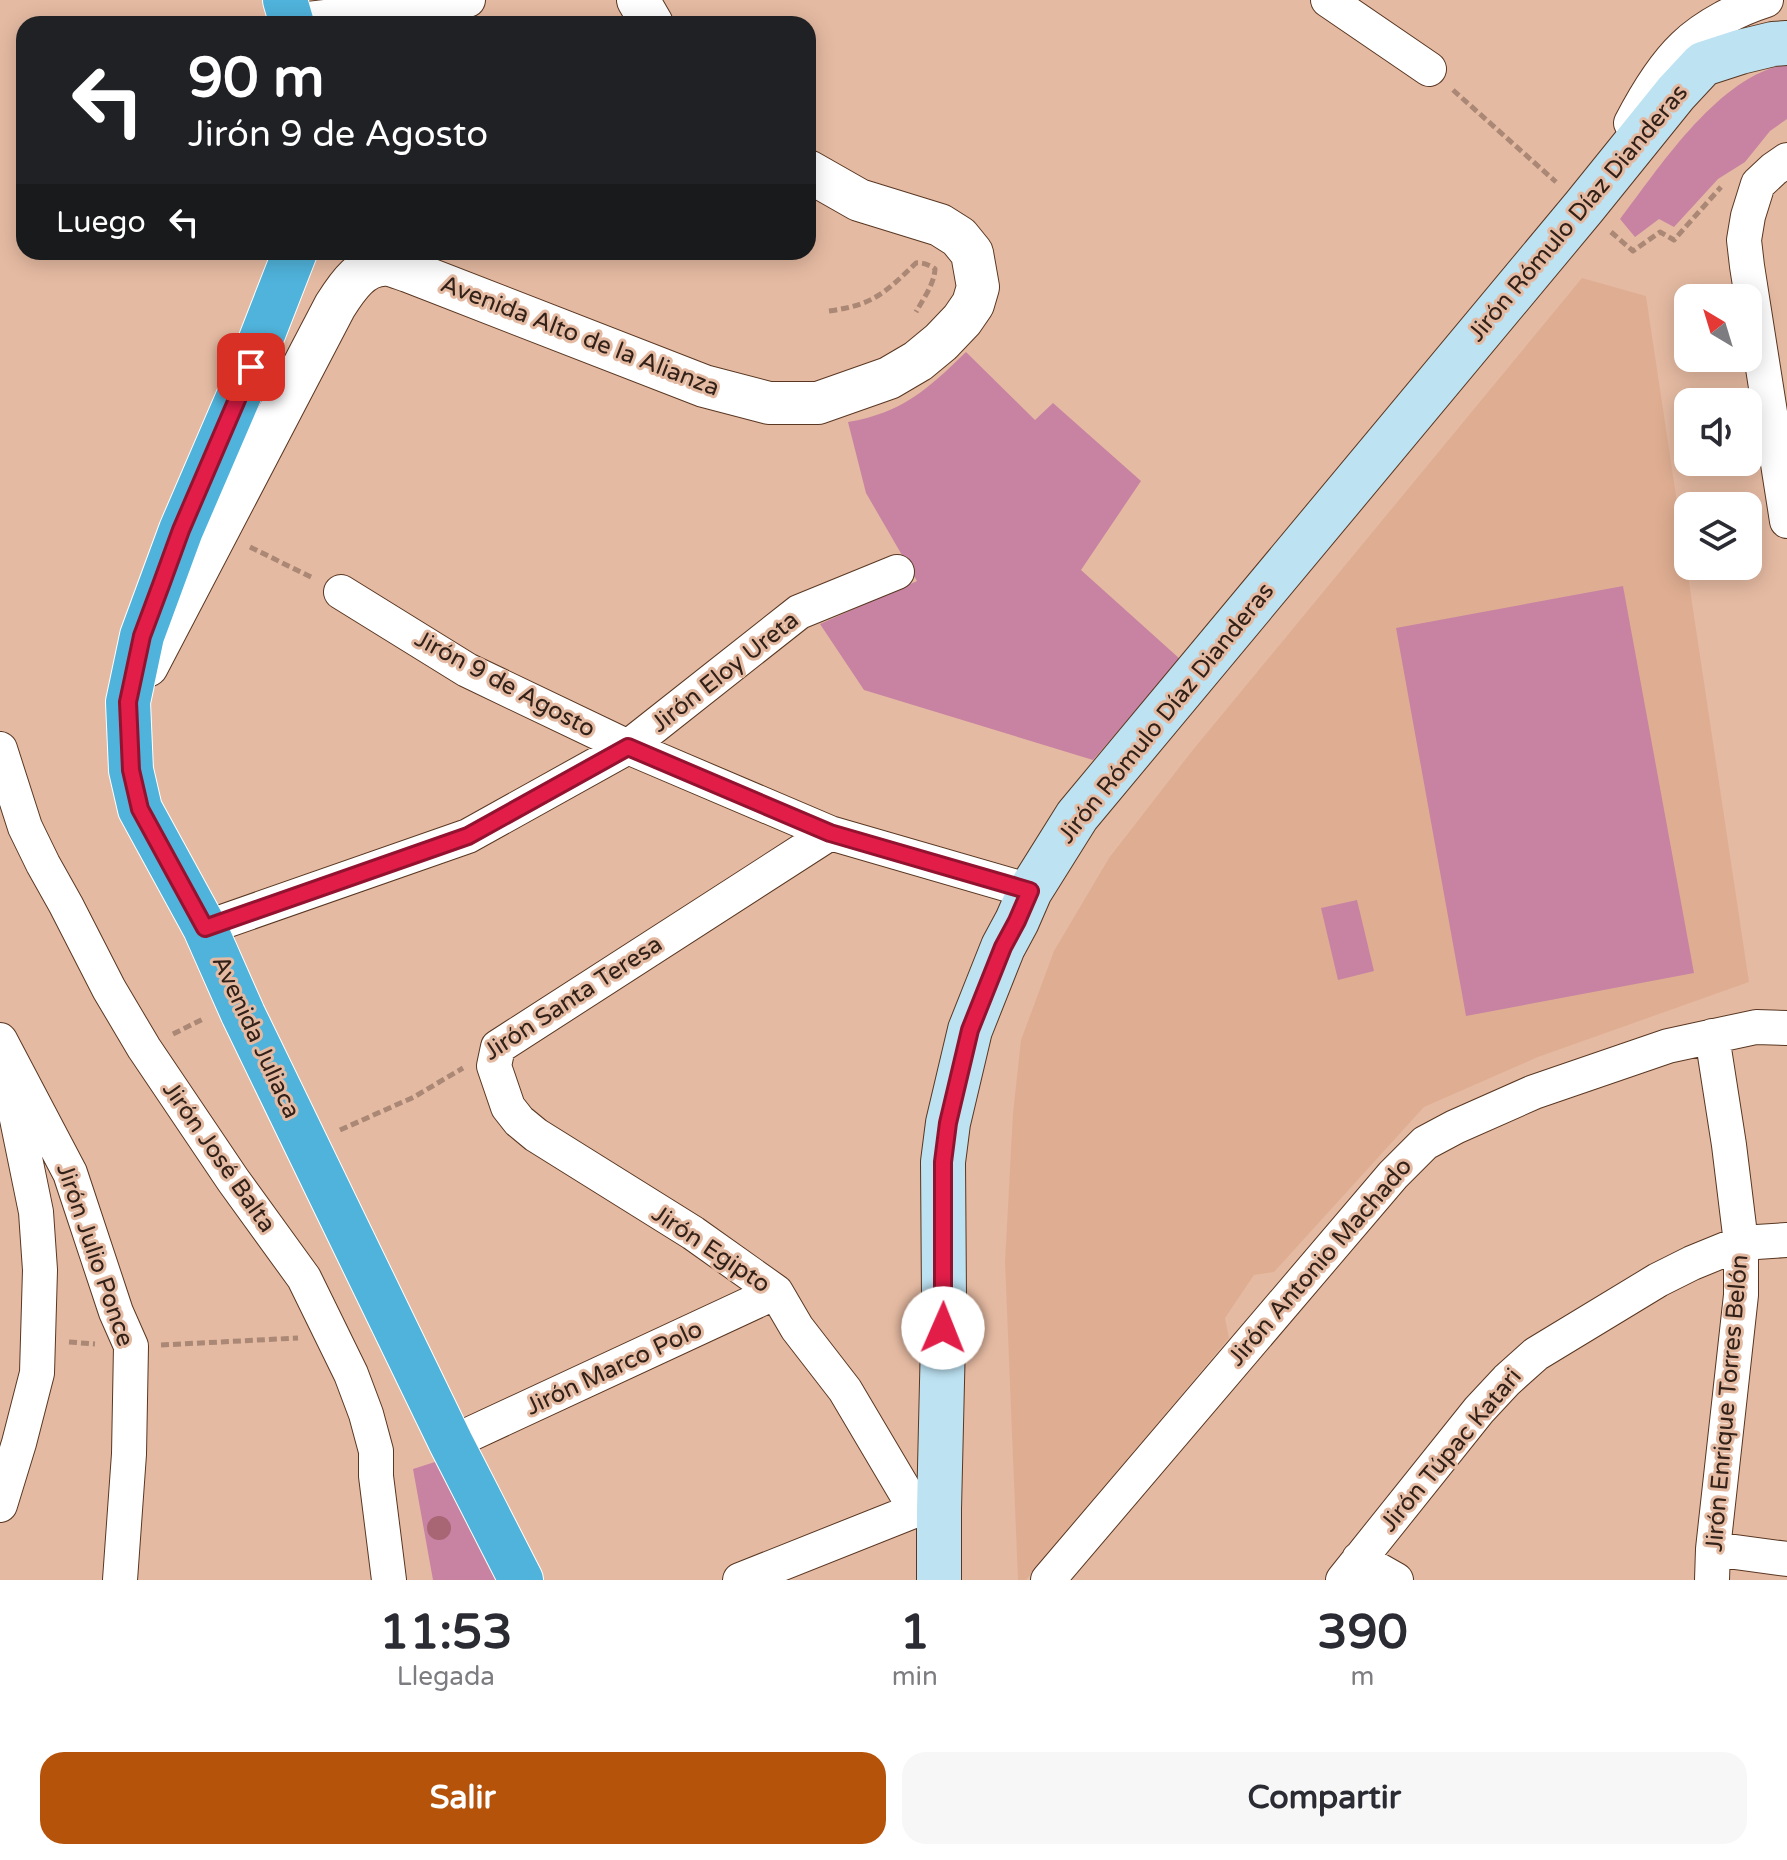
<!DOCTYPE html>
<html lang="es">
<meta charset="utf-8">
<style>
:root{--surface:#fff;--page:#f7f7f7;--text:#2b2b33;--muted:#7c7c81;--accent:#b45309}
body{margin:0;font-family:"Varela Round",sans-serif;background:var(--page);color:var(--text);height:100vh;display:flex;flex-direction:column;font-size:30px;white-space:nowrap}
*{box-sizing:border-box;margin:0}
p{font-size:26px;color:var(--muted)}
.icon{flex:none;width:44px;height:44px;fill:none;stroke:currentColor;stroke-width:2;stroke-linecap:round;stroke-linejoin:round}
.map{position:relative;height:1580px;overflow:hidden}
.panel{display:flex;flex-direction:column;background:var(--surface);flex:1}
.panel>*{flex:none}
.hud{position:absolute;left:16px;top:16px;width:800px;height:244px;border-radius:24px;box-shadow:0 4px 20px #0003;background:#202124;color:#fff;overflow:hidden}
.needle{width:52px;rotate:322deg}
.controls{position:absolute;left:1674px;top:284px;display:grid;gap:16px}
.controls a{display:grid;place-items:center;width:88px;height:88px;border-radius:16px;background:var(--surface);box-shadow:0 4px 20px #0003;font-size:40px}
.pin{position:absolute;display:grid;place-items:center;width:68px;height:68px;color:#fff;margin:-34px;border-radius:16px;box-shadow:0 4px 12px #0006}
.me{position:absolute;width:88px;margin:-44px;rotate:1deg;stroke-linejoin:round;filter:drop-shadow(0 0 6px #0008)}
.turn{display:flex;align-items:center;gap:28px;height:168px;padding:0 40px;font-size:36px}
.turn .icon{width:104px;height:104px;stroke-width:2.5}
.turn b{display:block;font-size:56px;line-height:68px}
.then{display:flex;align-items:center;height:76px;padding:0 40px;background:#0003;gap:16px;font-size:30px}
.eta{display:flex;justify-content:space-evenly;align-items:center;height:136px;text-align:center}
.eta b{font-size:48px;font-weight:800;line-height:56px}
.action{display:flex;gap:16px;margin-top:auto;padding:16px 40px}
.action a{flex:1;height:92px;border-radius:24px;background:var(--accent);color:#fff;font-size:32px;font-weight:800;line-height:92px;text-align:center}
.action a+a{background:var(--page);color:var(--text)}
.map>svg:first-child{display:block}
</style>
<div class="map">
<svg width="1787" height="1580" viewBox="0 0 1787 1580">
<rect width="100%" height="100%" fill="#e5baa2"/>
<path fill="#dfae92" d="M1582 278 1646 296 1749 982 1538 1057 1424 1107 1274 1272 1254 1275 1225 1318 1229 1338 1026 1580H1018L1005 1262 1013 1113 1021 1040 1054 951 1109 858 1192 751Z"/>
<path fill="#c883a3" d="M1787 64V119L1770 131 1745 162 1718 179 1674 227 1659 219 1635 237 1620 219C1660 167 1718 76 1787 64Z
M966 352 1035 420 1053 403 1141 481 1081 570 1180 659 1093 760 864 690 820 624 917 581 866 493 848 422C902 413 928 389 966 352Z
M1623 586 1694 973 1466 1016 1396 628Z
M1357 900 1374 971 1338 980 1321 908Z
M463 1453 520 1580H433L413 1469Z"/>
<g fill="none" stroke-linecap="round" stroke-linejoin="round">
<g stroke="#593722" stroke-width="36">
<path id="minor" d="M1328 0 1429 69
M291 21 468 0
M1631 123C1644 98 1664 65 1684 46 1706 25 1738 9 1766 0
M1787 160 1774 169 1758 184 1748 216 1744 240 1747 266 1787 521
M341 592 467 670 628 747 830 833 1030 891
M0 749 25 827 43 864 66 905 109 989 144 1048 233 1180 304 1278 351 1374 366 1414 376 1451V1476L389 1580
M830 833 498 1047 494 1066 508 1107 519 1121 536 1135 693 1233 776 1292 797 1328 845 1390 916 1510 939 1509
M205 928 468 836 628 747 799 612 897 572
M1712 1036 1729 1145 1741 1243V1295L1713 1549 1712 1580
M0 1040 70 1173 116 1312 131 1346 129 1454 120 1580
M451 1443 776 1292
M0 1505 19 1443 37 1373 40 1270 36 1212 17 1119 8 1081
M1713 1549 1787 1559
M1359 1559 1396 1580
M740 1580 916 1510
M1048 1580 1393 1175 1425 1143 1455 1127 1534 1092 1668 1046 1756 1027 1787 1028
M1343 1580 1479 1410 1507 1380 1536 1354 1658 1280 1692 1263 1741 1243 1787 1240"/>
</g>
<g stroke="#593722" stroke-width="44">
<path id="tertiary" d="M638 0 652 24
M147 666 335 306C347 287 363 262 389 265 395 266 402 269 408 271L704 386 769 403H818L889 378 918 361 941 342 962 320 973 304 978 287 972 253 959 237 940 225 859 200 808 171"/>
</g>
<g stroke="#593722" stroke-width="46">
<path id="secondary" d="M939 1580V1509L944 1298 943 1162 948 1123 970 1030 1003 947 1017 921 1030 891 1077 816 1584 207 1676 93 1703 64 1740 52 1773 44 1787 43"/>
</g>
<g stroke="#fff" stroke-width="46">
<path id="trunk" d="M285 0 292 24
M295 252 240 393 181 530 142 636 128 702 131 770 140 809 205 928 243 1014 451 1443 521 1580"/>
</g>
<path stroke="#aa8875" stroke-width="5" stroke-dasharray="8 4" stroke-linecap="butt" d="M1453 90 1556 182
M1611 232 1633 251 1660 232 1674 240 1721 187
M829 311C873 305 885 293 916 263 922 262 930 265 935 269 934 285 923 299 916 312
M250 547 313 578
M173 1034 203 1019
M340 1130 414 1097 463 1068
M69 1342 95 1344
M161 1345 298 1338"/>
<use href="#minor" stroke="#fff" stroke-width="34"/>
<use href="#tertiary" stroke="#fff" stroke-width="42"/>
<use href="#secondary" stroke="#bde2f2" stroke-width="44"/>
<use href="#trunk" stroke="#50b3db" stroke-width="44"/>
</g>
<circle fill="#a86574" cx="439" cy="1528" r="12"/>
<g fill="none" stroke-linecap="round" stroke-linejoin="round">
<g stroke="#92132f" stroke-width="20">
<path id="route" d="M251 367 181 530 161 585 142 636 128 702 131 770 140 809 205 928 468 836 628 747 830 833 1030 891 1017 921 1003 947 970 1030 948 1123 943 1162V1328"/>
</g>
<use href="#route" stroke="#e11d48" stroke-width="14"/>
</g>
<g text-anchor="middle" dominant-baseline="central" stroke-width="6" stroke-linejoin="round" paint-order="stroke">
<g font-size="24" fill="#312118" stroke="#e5baa2">
<text transform="translate(1578 213) rotate(-50)">Jirón Rómulo Díaz Dianderas</text>
<text transform="translate(580 336) rotate(21)">Avenida Alto de la Alianza</text>
<text transform="translate(725 672) rotate(-38)">Jirón Eloy Ureta</text>
<text transform="translate(505 684) rotate(28)">Jirón 9 de Agosto</text>
<text transform="translate(1166 713) rotate(-51)">Jirón Rómulo Díaz Dianderas</text>
<text transform="translate(573 998) rotate(-33)">Jirón Santa Teresa</text>
<text transform="translate(256 1037) rotate(65)">Avenida Juliaca</text>
<text transform="translate(219 1157) rotate(55)">Jirón José Balta</text>
<text transform="translate(711 1249) rotate(34)">Jirón Egipto</text>
<text transform="translate(95 1255) rotate(71)">Jirón Julio Ponce</text>
<text transform="translate(1320 1262) rotate(-49)">Jirón Antonio Machado</text>
<text transform="translate(614 1368) rotate(-25)">Jirón Marco Polo</text>
<text transform="translate(1727 1403) rotate(-85)">Jirón Enrique Torres Belón</text>
<text transform="translate(1451 1450) rotate(-50)">Jirón Túpac Katari</text>
</g>
</g>
</svg>
<div class="controls">
<a><svg class="needle" viewBox="-14 -14 28 28"><path d="M0-13l5 13h-10z" fill="#e53935"/><path d="M0 13l5-13h-10z" fill="#7c7c81"/></svg></a>
<a><svg class="icon" aria-label="sound" viewBox="0 0 24 24"><path d="M4 9h4l5-4v14l-5-4H4zM17 9q2 3 0 6"/></svg></a>
<a><svg class="icon" aria-label="layers" viewBox="0 0 24 24"><path d="M12 4l9 5-9 5-9-5zM3 14l9 5 9-5"/></svg></a>
</div>
<div class="pin" style="left:251px;top:367px;background:#d93025"><svg class="icon" aria-label="arrive" viewBox="0 0 24 24"><path d="M6 21V4h12l-3 4 3 4H6"/></svg></div>
<svg class="me" style="left:943px;top:1328px" viewBox="-20 -20 40 40"><circle r="19" fill="#fff"/><path d="M0-13L10 11 0 6-10 11z" fill="#e11d48"/></svg>
<div class="hud">
<div class="turn"><svg class="icon" aria-label="left" viewBox="0 0 24 24"><path d="M17 20v-9H6M10 6l-5 5 5 5"/></svg><div><b>90 m</b>Jirón 9 de Agosto</div></div>
<div class="then">Luego<svg class="icon" aria-label="left" viewBox="0 0 24 24"><path d="M17 20v-9H6M10 6l-5 5 5 5"/></svg></div>
</div>
</div>
<section class="panel">
<div class="eta">
<div><b>11:53</b><p>Llegada</p></div>
<div><b>1</b><p>min</p></div>
<div><b>390</b><p>m</p></div>
</div>
<div class="action"><a>Salir</a><a>Compartir</a></div>
</section>
